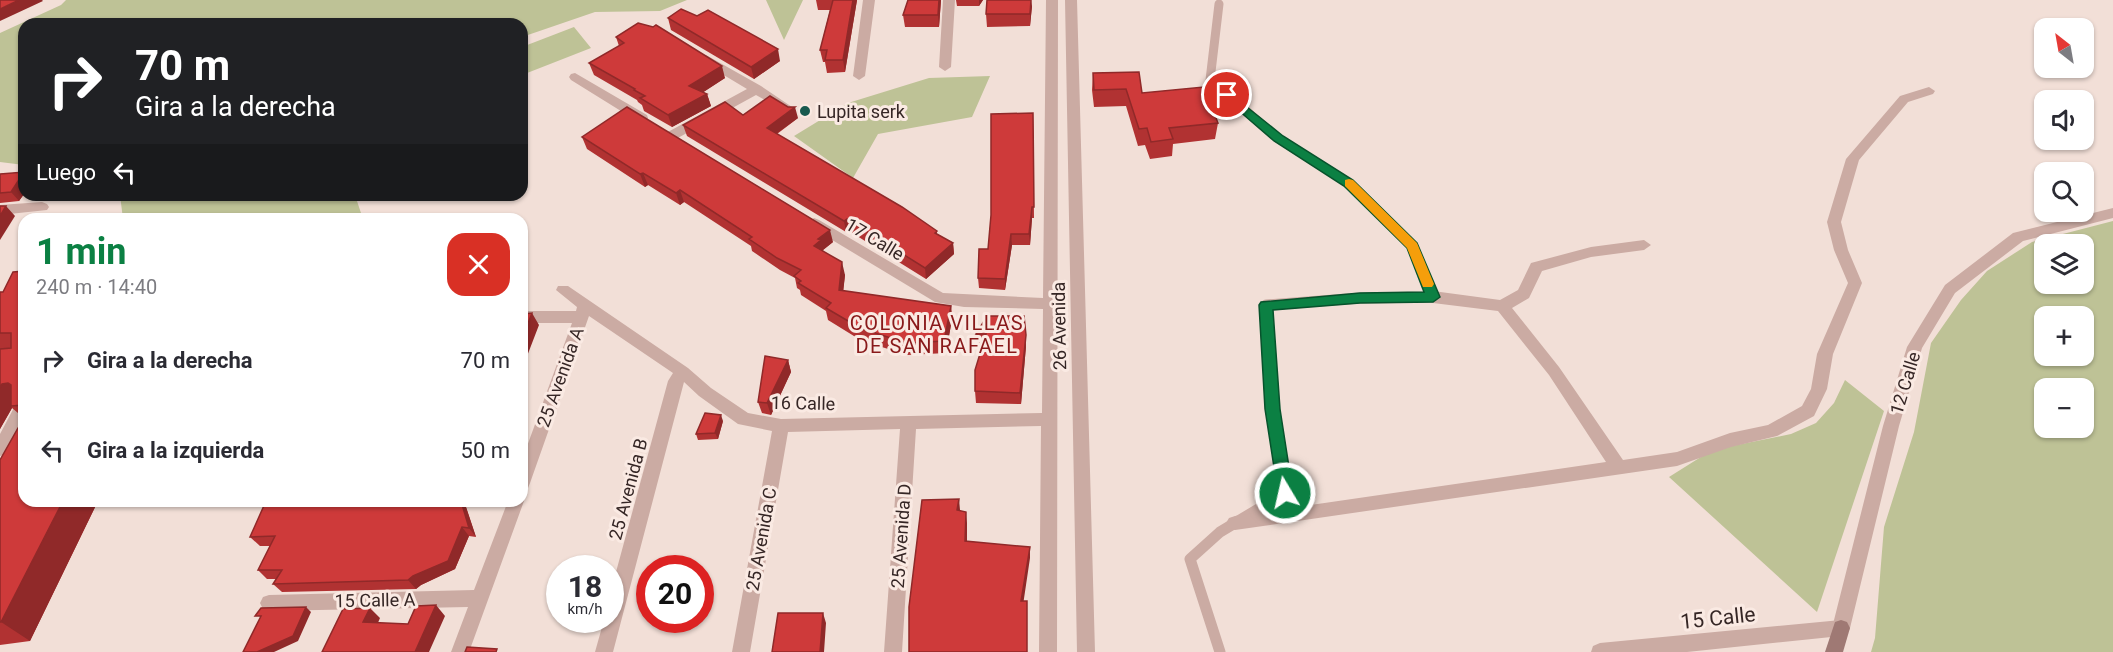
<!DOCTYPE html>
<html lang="es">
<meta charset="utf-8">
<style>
:root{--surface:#fff;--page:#f2f2f3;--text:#2b2b33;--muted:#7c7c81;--accent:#0b8043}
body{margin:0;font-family:Roboto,sans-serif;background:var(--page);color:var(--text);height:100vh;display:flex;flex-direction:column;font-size:22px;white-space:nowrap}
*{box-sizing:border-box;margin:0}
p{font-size:20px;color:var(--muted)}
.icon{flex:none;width:33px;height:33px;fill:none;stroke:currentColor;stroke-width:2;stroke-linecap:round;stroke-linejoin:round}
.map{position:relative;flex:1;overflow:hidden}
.panel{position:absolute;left:18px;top:213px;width:510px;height:294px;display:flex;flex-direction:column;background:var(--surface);border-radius:18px;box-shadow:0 2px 4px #0004}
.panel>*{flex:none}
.guide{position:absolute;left:18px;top:18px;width:510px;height:183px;border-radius:18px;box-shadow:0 2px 4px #0004;background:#202124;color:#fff;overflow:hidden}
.needle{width:39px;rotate:329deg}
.tools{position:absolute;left:2034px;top:18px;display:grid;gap:12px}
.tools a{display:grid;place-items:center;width:60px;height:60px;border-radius:12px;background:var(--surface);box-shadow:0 2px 4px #0004;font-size:30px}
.speed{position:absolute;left:546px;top:555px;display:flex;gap:12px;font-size:30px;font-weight:700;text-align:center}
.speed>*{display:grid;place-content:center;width:78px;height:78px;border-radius:50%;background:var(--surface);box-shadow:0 2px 4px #0004;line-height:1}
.speed small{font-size:15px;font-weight:400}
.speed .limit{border:9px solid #d22;background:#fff;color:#111}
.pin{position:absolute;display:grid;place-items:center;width:51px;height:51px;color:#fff;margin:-26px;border:3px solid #fff;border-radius:50%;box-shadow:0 2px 6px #0007}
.me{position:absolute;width:66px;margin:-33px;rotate:351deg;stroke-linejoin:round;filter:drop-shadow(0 0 4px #0008)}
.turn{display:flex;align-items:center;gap:21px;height:126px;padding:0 18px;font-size:27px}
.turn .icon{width:78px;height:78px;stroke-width:2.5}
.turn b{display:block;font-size:42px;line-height:51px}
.then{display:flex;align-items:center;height:57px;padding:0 18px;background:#0003;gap:12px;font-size:22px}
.round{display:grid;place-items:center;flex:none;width:63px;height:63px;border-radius:18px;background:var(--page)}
.summary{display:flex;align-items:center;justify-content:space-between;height:102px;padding:0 18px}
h1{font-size:36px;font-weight:700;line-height:45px;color:var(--accent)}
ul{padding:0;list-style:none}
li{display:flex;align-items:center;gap:18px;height:90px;padding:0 18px}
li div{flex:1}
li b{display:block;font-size:22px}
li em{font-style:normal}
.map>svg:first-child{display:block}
</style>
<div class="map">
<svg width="2113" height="652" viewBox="0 0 2113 652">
<rect width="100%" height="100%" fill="#f2dfd7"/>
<path fill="#bec296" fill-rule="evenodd" d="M66 0H687L660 11 595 12 522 37V24H24V165L0 162V33L61 5Z
M766 0H803L784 40Z
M574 27 591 48 522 75V47Z
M990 76 972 117 878 134 853 178 794 136 848 103 929 78Z
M120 195H355L361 213 381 219H123Z
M2113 221V652H1871L1875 638 1884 527 1914 432 1931 343 1961 300 1987 271 2032 242ZM2084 244V284H2044V244ZM2044 316H2084V356H2044ZM2044 388H2084V428H2044Z
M1845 380 1884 411 1817 612 1669 477 1712 450 1791 434 1816 423 1834 403Z"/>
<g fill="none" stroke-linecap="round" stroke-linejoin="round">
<path stroke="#cbaba3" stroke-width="9" d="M1219 4 1210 80 1279 139 1349 183 1413 246 1430 288"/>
<path stroke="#cbaba3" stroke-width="11" d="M1220 652 1190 559 1220 532 1285 493 1273 409 1266 305 1360 298 1433 297 1429 287"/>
<path fill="#cbaba3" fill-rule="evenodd" d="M863 0H875L865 76 859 80 853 76Z
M943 0H955L951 67 945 71 939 67Z
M1046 0H1058L1057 652H1039L1041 426 916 429 902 652H884L900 429 788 432 750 652H732L772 431 738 424 699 396 684 382 613 652H595L604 620H610V594L668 381 673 373 589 316 530 483 528 488 522 490V460L572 323H522V311H576L577 307 556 290 558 286H568L688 368 711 388 748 413 781 419 1042 413 1043 309 964 307 935 302 809 226 807 223 814 218 819 220 943 293 1043 298Z
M1065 0H1077L1095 652H1077Z
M706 55 761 86 792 107 786 111 782 110 756 95 676 139H666L665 136 666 133 747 89 702 62V56Z
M575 73 647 115 648 118 647 121H637L571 80 569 77 571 74Z
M1929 87 1935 91 1933 94 1908 102 1859 160 1841 222 1848 250 1862 283 1833 354 1827 389 1814 416 1777 436 1731 447 1677 466 1235 530 1229 528 1226 523 1229 518 1235 516 1606 462 1549 375 1498 311 1433 303 1428 301 1426 297 1428 293 1433 291 1500 300 1518 290 1531 263 1591 247 1644 240 1651 245 1644 250 1591 257 1542 271 1529 298 1512 308 1559 367 1623 460 1677 452 1730 433 1768 425 1802 406 1811 389 1817 354 1848 283 1834 250 1827 222 1846 159 1900 96Z
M42 202 47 204 49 207 47 210 0 215V205Z
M24 399V420L6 454 0 456V434L18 400Z
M522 496 524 501 469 652H451L468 607 269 611 263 609 260 603 263 597 269 595 474 590 508 501H522Z
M1841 620 1847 622 1850 628 1847 634 1841 636 1687 652H1591L1593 646 1600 643Z"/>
<path fill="#cbaba3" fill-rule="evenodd" d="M2113 208V218L2023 241 1955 293 1922 348 1899 426 1850 628 1847 634 1841 636 1835 634 1832 628 1883 426 1907 347 1945 285 2013 233Z"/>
<path fill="#9f7974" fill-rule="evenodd" d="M1841 620 1847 622 1850 628 1843 652H1825L1835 622Z"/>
</g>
<path fill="#b13232" d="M816 0H857L845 72 827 73 825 62H823L820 50 830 10H818Z
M941 0 939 27H905L903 15Z
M956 0H983L979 6H957Z
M1032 6 1030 26 987 27 986 14Z
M668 18 780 61 754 79 671 30Z
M653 27 725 78 703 92 707 94 711 106 672 127 644 111 642 105 638 102 637 100 594 75 589 63 619 46 616 37Z
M1093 73 1218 123 1215 139 1173 144 1172 156 1150 159 1145 145 1138 146 1126 106 1094 107 1092 90Z
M1033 113 1034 218H1032L1030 245H1012L1005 290 979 288 978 278Z
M743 115 798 118 777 134 937 231V234L953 243 954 254 926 279 849 231 846 232 687 136 683 125Z
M582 137 833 242 823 250V251L845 275 843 291 951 306 952 319 946 353 908 355 862 341 828 320 826 311 801 295 800 290 797 288 795 278 780 270 752 251 751 246 684 202 680 205 648 185 645 187 587 149Z
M24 172V194L19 201 0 203V174Z
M24 271V418L12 408 0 429V292H3Z
M987 316 1026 346 1021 404 976 403 975 391 982 346H977L976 334Z
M788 360 791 372 771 415 762 413 758 402Z
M723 421 718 439 698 440 696 434Z
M0 460 24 501H98L30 641 0 645Z
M464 501 476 537 469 536 455 569 421 585 416 589 282 592 273 584 276 579H267L258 570 270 546H260L250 537Z"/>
<path fill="#902929" d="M19 0H42L43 1 0 21V9Z
M853 0H857L845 72 843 60Z
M939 0H941L939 27 938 15Z
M979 0H983L979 6Z
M1031 0 1032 6 1030 26V14Z
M778 49 780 61 754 79 751 67Z
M722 66 725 78 693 99 689 86Z
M707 94 711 106 672 127 668 115Z
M795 107 798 118 769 139 767 128Z
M24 172V194L19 201 11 192Z
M643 173 648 185 645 187 640 174Z
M680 190 684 202 680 205 676 193Z
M6 206 15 216 0 240V216Z
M1032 207V218L1030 245 1029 234Z
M847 219 849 231 846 232 844 221Z
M830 230 833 242 823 250 824 253 814 246 818 239Z
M1011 234 1012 245 1005 290V279Z
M953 243 954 254 926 279 925 268Z
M842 262 845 275 842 303 839 290Z
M951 306 952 319 946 353 944 341Z
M532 313 539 325 524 364 522 361V339Z
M1026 335V346L1021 404 1020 393Z
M788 360 791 372 771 415 767 403Z
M8 383 24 397 11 406 12 408 0 429V388L2 384Z
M721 415 723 421 718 439 715 433Z
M959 499 960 510 958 521 957 510Z
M63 501H98L30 641 1 622Z
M461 501H464L476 537 469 528Z
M966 512 967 523V552L965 541Z
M462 527 469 536 455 569 421 585 416 589 408 580Z
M1030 547V558L1022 612 1021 601Z
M436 605 445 616 429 652H415Z
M306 607 311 612 298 641 274 652H257Z
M370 608 380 618 374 632 363 622Z
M823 613 826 623 824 652H820Z"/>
<path fill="#ce3a3a" stroke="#902929" stroke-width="1.5" d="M0 0H19L0 9Z
M833 0H853L843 60H825L827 50H820Z
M908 0H939L938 15H903Z
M987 0H1031L1030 14H986Z
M681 9 697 16 708 10 778 49 751 67 668 18Z
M638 23 653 27 656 25 722 66 689 86 707 94 668 115 640 98 645 96 634 90 635 89 589 63 624 43 616 37Z
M1139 72 1142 93 1204 87 1218 123 1169 128 1173 139 1151 142 1147 128 1139 129 1126 89 1094 90 1093 73Z
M770 96 788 107H795L767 128 902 207 937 231 935 233 953 243 925 268 847 219 844 221 683 125 725 102 743 115Z
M627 107 830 230 818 239 821 240 814 246 842 262 839 290 951 306 944 341 906 343 860 328 826 308 831 303 798 283 801 281 794 276 801 270 777 258 749 239 752 237 680 190 676 193 643 173 640 174 582 137Z
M1033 113 1034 207H1032L1029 234H1011L1005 279 978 278 979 249H988L991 215V114Z
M24 172 11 192 0 193V174Z
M0 206H6L0 216Z
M24 271V405L11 406V385L8 383 2 384 0 388V349L11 348V333H0V292H3L13 272Z
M532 313 522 339V314Z
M987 316H1024L1026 335 1020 393 975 391V370L986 334H976Z
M765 356 788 360 767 403 758 402Z
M705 413 721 415 715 433 696 434Z
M18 428H24V501H63L1 622H0V460Z
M959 499 957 510 966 512 965 541 1030 547 1021 601H1027V652H909V607L922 500Z
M266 501H461L469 528 462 527 448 561 413 576 408 580 273 584 282 570H258L275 536 250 537Z
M436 605 415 652H322L343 609 370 608 363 622 408 624 416 606Z
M306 607 293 636 257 652H243L261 616H255L261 608Z
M778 613H823L820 652H772Z
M467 647 497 649 496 652H465Z"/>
<path fill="#0b8043" stroke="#07532c" stroke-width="1.5" d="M1227 91 1283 136 1353 180 1417 243 1440 297 1433 302 1360 303 1273 310 1280 409 1293 493 1291 497 1285 499 1280 497 1278 493 1265 409 1259 305 1261 302 1360 293 1424 292 1407 248 1344 186 1274 141 1223 97V92Z"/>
<path fill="#f59e0b" d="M1349 179 1353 180 1417 243 1434 284 1432 287H1423L1407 248 1345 186V180Z"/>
<circle fill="#18594e" stroke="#faeae3" stroke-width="2" cx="805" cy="111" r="6"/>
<g text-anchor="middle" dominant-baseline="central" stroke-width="6" stroke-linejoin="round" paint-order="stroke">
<g font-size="18" fill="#352625" stroke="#faeae3" text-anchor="start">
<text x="817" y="111">Lupita serk</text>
</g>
<g font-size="18" fill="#352625" stroke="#faeae3">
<text transform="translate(875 239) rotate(31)">17 Calle</text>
<text transform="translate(1059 326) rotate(-91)">26 Avenida</text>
<text transform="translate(560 377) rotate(-70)">25 Avenida A</text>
<text transform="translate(1905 383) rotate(-73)">12 Calle</text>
<text transform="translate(803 403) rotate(1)">16 Calle</text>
<text transform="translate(628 489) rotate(-75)">25 Avenida B</text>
<text transform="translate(901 536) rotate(-86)">25 Avenida D</text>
<text transform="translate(761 539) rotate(-80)">25 Avenida C</text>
<text transform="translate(375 600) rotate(-1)">15 Calle A</text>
</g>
<g font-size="20" letter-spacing="1.5" fill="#89191a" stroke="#faeae3">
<text x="937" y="323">COLONIA VILLAS<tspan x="937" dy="23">DE SAN RAFAEL</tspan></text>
</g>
<g font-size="21" fill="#352625" stroke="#faeae3">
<text transform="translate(1718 618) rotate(-6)">15 Calle</text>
</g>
</g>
</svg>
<div class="tools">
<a><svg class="needle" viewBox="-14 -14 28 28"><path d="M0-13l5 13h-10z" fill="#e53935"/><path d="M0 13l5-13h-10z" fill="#7c7c81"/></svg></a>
<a><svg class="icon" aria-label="sound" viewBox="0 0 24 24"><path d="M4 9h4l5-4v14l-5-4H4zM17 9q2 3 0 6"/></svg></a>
<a><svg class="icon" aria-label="search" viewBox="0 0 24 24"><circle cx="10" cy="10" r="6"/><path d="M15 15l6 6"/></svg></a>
<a><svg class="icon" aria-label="layers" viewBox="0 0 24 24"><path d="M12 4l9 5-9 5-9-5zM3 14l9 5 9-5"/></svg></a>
<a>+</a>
<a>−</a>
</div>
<div class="speed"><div>18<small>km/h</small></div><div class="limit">20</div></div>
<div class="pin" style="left:1227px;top:95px;background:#d93025"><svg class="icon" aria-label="arrive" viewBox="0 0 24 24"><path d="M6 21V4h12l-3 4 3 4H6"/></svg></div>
<svg class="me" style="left:1285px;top:493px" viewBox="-20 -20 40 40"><circle r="17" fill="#0b8043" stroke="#fff" stroke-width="3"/><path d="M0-11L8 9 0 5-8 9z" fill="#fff"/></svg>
<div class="guide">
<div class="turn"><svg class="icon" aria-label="right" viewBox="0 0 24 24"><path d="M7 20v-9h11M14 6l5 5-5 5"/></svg><div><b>70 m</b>Gira a la derecha</div></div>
<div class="then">Luego<svg class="icon" aria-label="left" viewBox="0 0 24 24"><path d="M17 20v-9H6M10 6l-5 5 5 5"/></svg></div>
</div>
<section class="panel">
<div class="summary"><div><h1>1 min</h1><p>240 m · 14:40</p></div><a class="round" style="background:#d93025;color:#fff"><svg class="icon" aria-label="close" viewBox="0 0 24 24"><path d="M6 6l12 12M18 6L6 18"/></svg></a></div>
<ul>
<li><svg class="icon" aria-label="right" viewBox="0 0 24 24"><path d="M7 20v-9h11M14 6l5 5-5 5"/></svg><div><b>Gira a la derecha</b></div><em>70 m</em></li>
<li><svg class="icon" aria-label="left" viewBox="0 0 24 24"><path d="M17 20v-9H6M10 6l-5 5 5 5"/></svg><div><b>Gira a la izquierda</b></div><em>50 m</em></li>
</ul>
</section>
</div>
